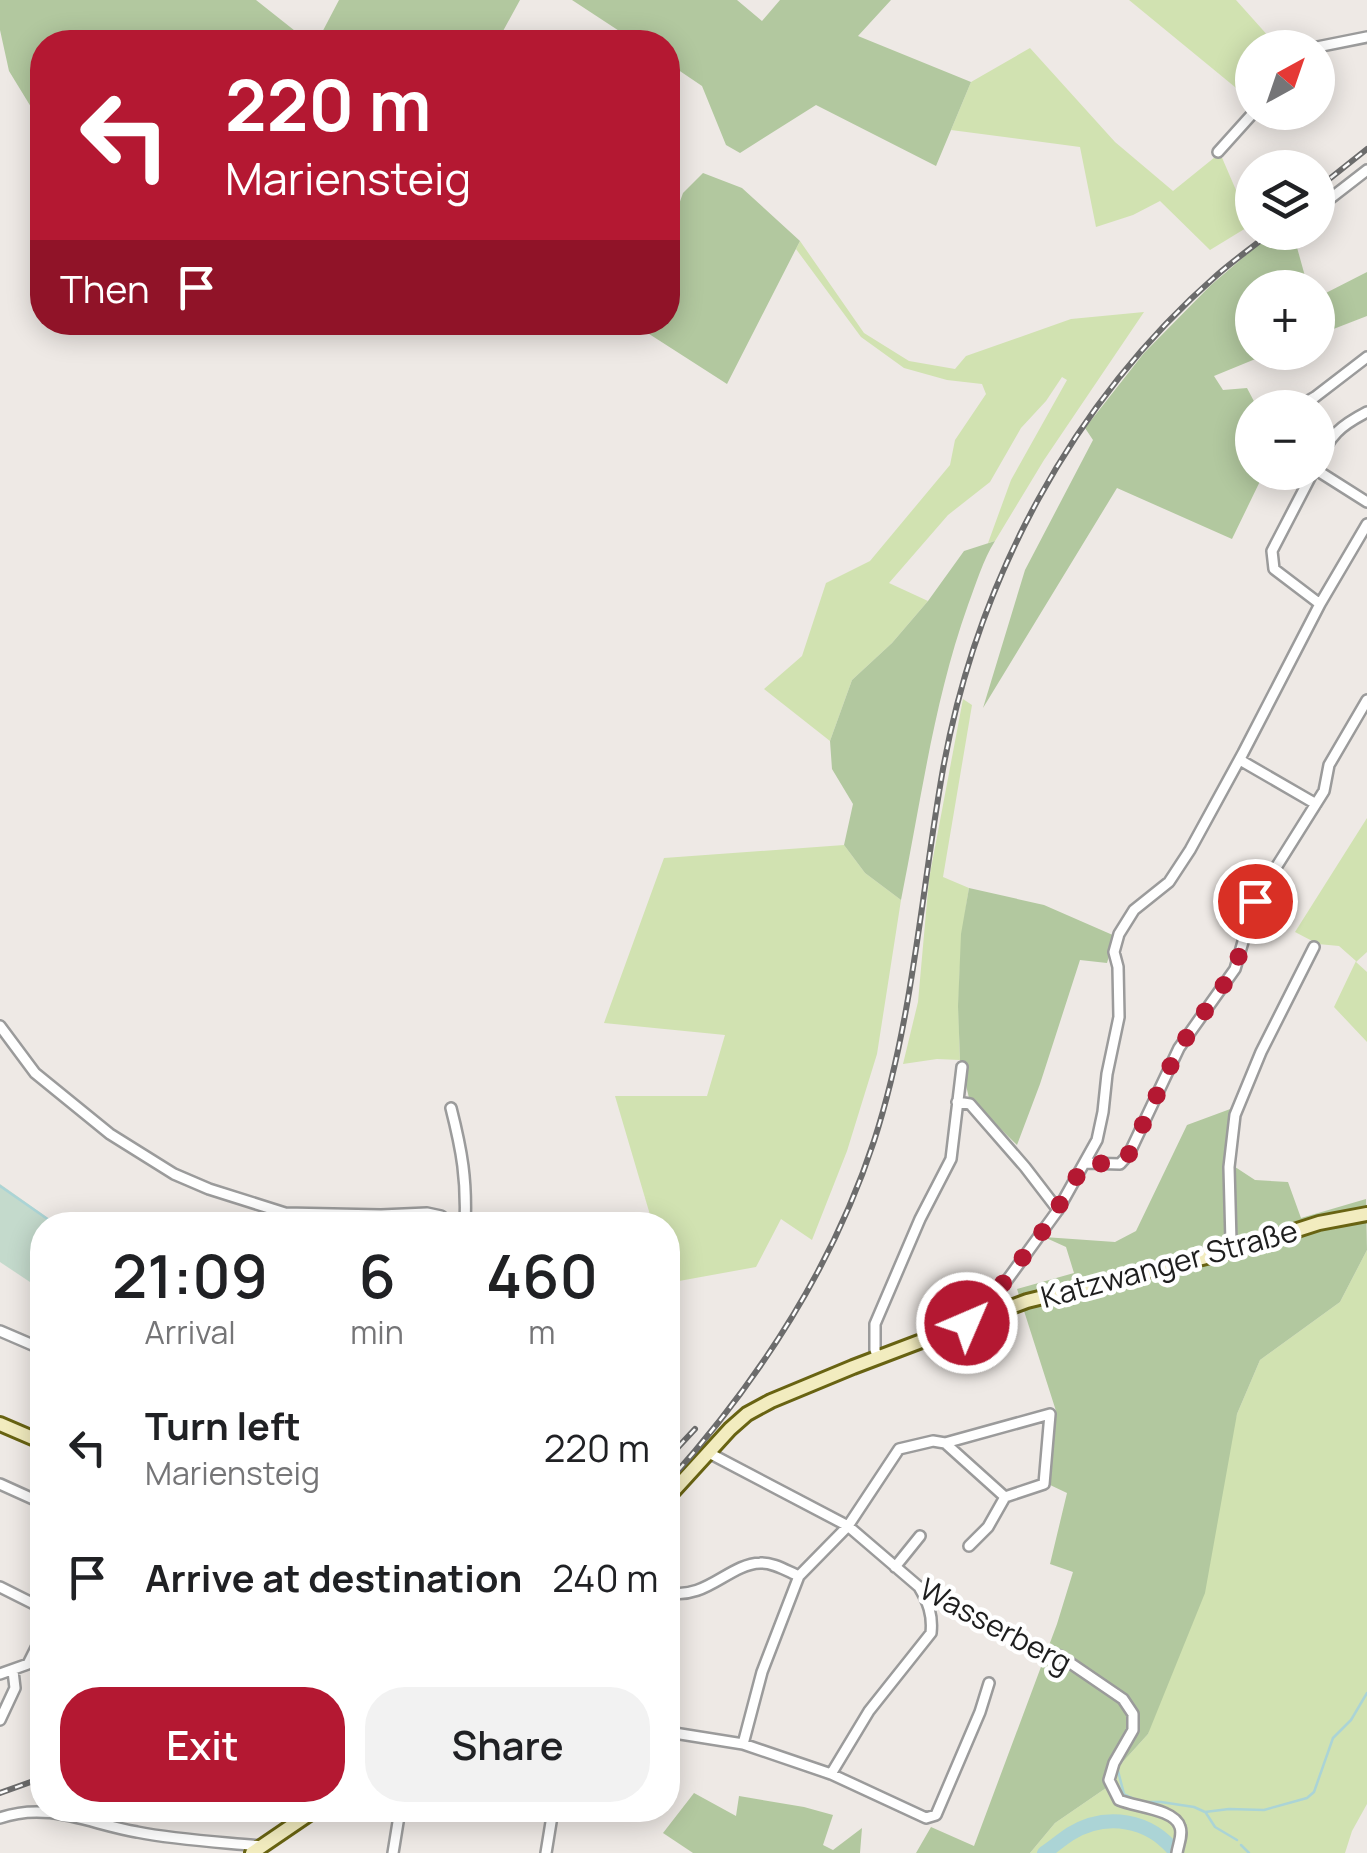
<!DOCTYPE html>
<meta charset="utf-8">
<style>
:root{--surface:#fff;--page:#f2f2f2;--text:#202124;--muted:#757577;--accent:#b41832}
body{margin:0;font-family:Manrope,sans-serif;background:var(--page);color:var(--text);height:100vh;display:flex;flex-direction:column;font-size:38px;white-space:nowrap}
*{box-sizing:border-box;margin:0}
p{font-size:32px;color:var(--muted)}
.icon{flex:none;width:55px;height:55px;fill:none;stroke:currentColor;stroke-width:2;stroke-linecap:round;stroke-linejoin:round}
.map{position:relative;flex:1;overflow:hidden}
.drawer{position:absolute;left:30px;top:1212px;width:650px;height:610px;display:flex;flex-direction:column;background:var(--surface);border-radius:40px;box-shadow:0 5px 25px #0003}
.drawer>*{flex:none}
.top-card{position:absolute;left:30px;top:30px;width:650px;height:305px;border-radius:40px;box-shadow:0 5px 25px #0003;background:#b41832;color:#fff;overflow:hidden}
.needle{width:65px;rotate:40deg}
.fabs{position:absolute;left:1235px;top:30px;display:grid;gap:20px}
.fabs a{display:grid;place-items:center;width:100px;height:100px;border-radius:50%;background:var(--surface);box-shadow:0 5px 25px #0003;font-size:50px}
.pin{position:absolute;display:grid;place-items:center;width:85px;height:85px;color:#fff;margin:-42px;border:5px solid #fff;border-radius:50%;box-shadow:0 2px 10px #0007}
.me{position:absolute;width:110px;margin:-55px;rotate:45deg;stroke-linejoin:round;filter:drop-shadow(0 0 8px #0008)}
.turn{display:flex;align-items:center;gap:35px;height:210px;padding:0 30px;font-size:45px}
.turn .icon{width:130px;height:130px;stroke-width:2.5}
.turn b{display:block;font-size:70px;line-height:85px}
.then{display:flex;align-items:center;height:95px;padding:0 30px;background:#0003;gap:20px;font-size:38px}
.eta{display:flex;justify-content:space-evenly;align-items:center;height:170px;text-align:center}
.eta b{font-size:60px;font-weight:600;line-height:70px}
.primary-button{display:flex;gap:20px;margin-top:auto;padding:20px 30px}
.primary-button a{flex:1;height:115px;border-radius:40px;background:var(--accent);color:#fff;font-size:40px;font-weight:600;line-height:115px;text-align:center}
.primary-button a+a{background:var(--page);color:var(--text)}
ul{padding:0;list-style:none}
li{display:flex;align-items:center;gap:30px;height:130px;padding:0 30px}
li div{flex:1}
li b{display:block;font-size:38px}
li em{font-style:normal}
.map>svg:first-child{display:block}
</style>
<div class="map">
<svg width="1367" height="1853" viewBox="0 0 1367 1853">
<rect width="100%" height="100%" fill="#eee9e5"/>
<path fill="#d1e2b1" d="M1129 0H1236L1278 47 1252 48V101Z
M1030 48 1115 142 1173 191 1220 153 1251 225 1210 250 1160 201 1133 215 1096 227 1080 147 951 130 971 82Z
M800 241 864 333 909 361 955 369 966 356 1071 319 1144 312 1044 460 995 541 988 543 1011 480 1067 380 1062 377 1046 401 1021 428 990 482 948 515 889 583 928 601 892 643 852 680 830 741 764 689 802 656 826 583 870 561 950 465 955 440 986 394 982 384 947 380 904 368 861 337 796 249Z
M963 699 972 705 943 877 969 888C959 946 957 1002 960 1060L937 1059 903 1064 918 1002 929 879Z
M1367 818V952L1356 962 1367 972V1042L1334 1007 1356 961 1339 946 1318 944 1295 932Z
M844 845 865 873 901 900 877 1054 847 1151 812 1240 781 1219 756 1267 668 1283V1225H653L615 1096H707L725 1035 604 1023 664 858Z
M1367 1250V1804L1352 1831 1345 1853H1030L1055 1823 1106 1788 1120 1765 1148 1734 1237 1414 1260 1360 1340 1302Z"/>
<path fill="#b2c89f" d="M0 0H256L309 42H42V125L9 71 0 30Z
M339 0H520L497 42H317Z
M572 0H737L762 21 780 0H891L858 36 971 82 936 166 816 105 740 153 726 145 702 86 668 63V42H636Z
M703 173 742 188 800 241 727 384 632 323 668 322V235L683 193Z
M1273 232 1293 233 1308 287 1252 288V352L1270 353 1214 376 1223 390 1247 388 1257 407 1252 408V472L1264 473 1232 539 1117 488 983 708 1025 570 1093 440 1085 428 1144 353 1211 285Z
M1367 272V316L1318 335V297Z
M995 541C983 560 976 584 968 605 934 700 921 801 901 900L865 873 844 845 853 804 832 769 830 741 852 680 892 643 928 601 964 551Z
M969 888 1044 905 1115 936 1107 963 1080 960 1040 1084 1017 1145 969 1098 960 1060 958 1006 961 934Z
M1233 1108 1226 1161 1255 1180 1288 1182 1301 1218 1366 1199 1367 1250 1340 1302 1260 1360 1237 1414 1205 1593 1148 1734 1120 1765 1106 1788 1055 1823 1030 1853H916L931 1827 974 1846 1057 1624 1073 1572 1050 1564 1067 1493 1048 1484 1056 1411 1017 1289 1074 1273 1066 1247 1044 1237 1115 1242 1136 1231 1187 1125Z
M694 1793 736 1816 739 1796 804 1807 833 1815 823 1845 833 1850 862 1828 860 1853H693L663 1833Z"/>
<path fill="#c4dacc" d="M0 1184 58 1225H42V1290L0 1262Z"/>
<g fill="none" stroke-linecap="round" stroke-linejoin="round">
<path stroke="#abd4d6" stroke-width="2.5" d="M0 1186 56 1225
M1118 1771 1124 1794 1140 1802H1161L1194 1807 1205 1812 1229 1809 1264 1810 1307 1798 1314 1792 1333 1738 1351 1720 1367 1693
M1206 1813 1215 1827 1237 1840
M1241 1845 1249 1853"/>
<path stroke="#abd4d6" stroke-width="14" d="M1044 1853C1053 1847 1061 1840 1070 1834 1106 1812 1150 1819 1176 1853"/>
<g stroke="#9b9b9b" stroke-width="14">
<path id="street" d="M1312 48 1367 37
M1218 152 1254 112
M1318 208 1367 170
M1296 408 1315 397 1367 357
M1318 463C1330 435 1340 426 1367 412
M1318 471 1367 502
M1313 472 1272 551 1274 569 1320 604
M1240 760 1316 804
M0 1026 35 1073 110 1134 174 1174 209 1189 285 1213 381 1215 427 1213 441 1216 453 1225
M957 1102 970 1104 1025 1167 1058 1210
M451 1108C462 1151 467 1180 465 1225
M1085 1163 1120 1164 1129 1154 1179 1048 1235 969 1255 901 1324 791 1329 765 1367 700
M1235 1250 1231 1242 1229 1167 1235 1115 1261 1052 1314 947
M997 1312 992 1301 1058 1210 1097 1140 1103 1112 1107 1074 1119 1017 1118 967 1114 952 1119 934 1134 910 1169 882 1190 850 1243 753 1320 604 1367 524
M0 1331 42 1349
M878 1358 875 1350V1324L920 1219 951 1159 962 1067
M709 1453 848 1526 918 1586 1011 1640 1035 1649 1060 1656 1123 1699 1133 1714V1730L1114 1763 1109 1780 1119 1800C1135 1807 1175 1809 1180 1827 1183 1835 1178 1845 1177 1853
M0 1484 42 1503
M969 1546 988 1527 1005 1497
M895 1567 920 1536
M0 1587 42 1608
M668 1592C705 1601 729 1564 760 1563 773 1562 787 1571 799 1576
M0 1674 28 1664 42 1636
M0 1720 15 1688 13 1671
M668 1732 743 1744 831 1774 869 1711 931 1633C933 1615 928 1602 919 1587
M743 1744 762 1672 799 1576 848 1526 899 1449 933 1441 945 1443 1050 1414 1044 1484 1005 1497 945 1443
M831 1774 926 1818 936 1815 980 1712 989 1683
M0 1818C48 1801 90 1824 137 1832 177 1840 220 1842 261 1846
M393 1853 400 1810
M546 1853 553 1810"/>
</g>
<g stroke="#686312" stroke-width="18">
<path id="secondary" d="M0 1424 42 1442
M668 1497 730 1429 747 1414 771 1401 853 1367 1027 1301 1235 1250 1319 1223 1367 1214
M252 1853 315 1810"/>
</g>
<use href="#street" stroke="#fff" stroke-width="9"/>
<use href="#secondary" stroke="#f2ecbf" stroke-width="12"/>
<g stroke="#6c6c6c" stroke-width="6">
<path id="rail" d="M1318 188 1367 149
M668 1458 695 1429
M668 1482C757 1383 832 1269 874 1141 913 1021 921 893 943 769 977 581 1072 402 1217 275 1234 260 1253 247 1271 232
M0 1793 42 1778"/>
</g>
<use href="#rail" stroke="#fff" stroke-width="2.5" stroke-dasharray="8" stroke-linecap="butt"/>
</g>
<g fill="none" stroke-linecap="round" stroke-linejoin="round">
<path stroke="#b41832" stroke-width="18" stroke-dasharray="0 32.4" d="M967 1323 997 1312 992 1301 998 1290 1046 1227 1085 1163 1120 1164 1129 1154 1179 1048 1235 969 1255 901"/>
</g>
<g text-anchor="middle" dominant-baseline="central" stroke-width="9" stroke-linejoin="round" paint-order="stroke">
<g font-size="30" fill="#1e1e1e" stroke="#fff">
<text transform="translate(1169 1263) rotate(-15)">Katzwanger Straße</text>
<text transform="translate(996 1625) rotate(28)">Wasserberg</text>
</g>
</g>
</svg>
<div class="fabs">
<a><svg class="needle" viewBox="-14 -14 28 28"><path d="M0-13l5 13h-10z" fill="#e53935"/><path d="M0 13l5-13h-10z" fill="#757577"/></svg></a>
<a><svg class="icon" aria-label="layers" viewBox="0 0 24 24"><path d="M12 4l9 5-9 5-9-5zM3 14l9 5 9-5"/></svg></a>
<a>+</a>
<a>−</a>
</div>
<div class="pin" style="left:1255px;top:901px;background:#d93025"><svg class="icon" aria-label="arrive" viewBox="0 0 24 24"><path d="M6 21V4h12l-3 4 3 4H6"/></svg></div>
<svg class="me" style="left:967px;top:1323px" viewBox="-20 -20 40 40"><circle r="17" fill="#b41832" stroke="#fff" stroke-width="3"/><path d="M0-11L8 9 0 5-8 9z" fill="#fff"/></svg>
<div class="top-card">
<div class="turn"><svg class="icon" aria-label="left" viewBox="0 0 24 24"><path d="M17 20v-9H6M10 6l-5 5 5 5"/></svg><div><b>220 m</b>Mariensteig</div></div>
<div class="then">Then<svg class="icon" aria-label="arrive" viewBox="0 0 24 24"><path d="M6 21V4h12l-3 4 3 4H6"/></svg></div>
</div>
<section class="drawer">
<div class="eta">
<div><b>21:09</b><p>Arrival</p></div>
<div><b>6</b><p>min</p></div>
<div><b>460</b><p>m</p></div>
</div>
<ul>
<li><svg class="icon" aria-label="left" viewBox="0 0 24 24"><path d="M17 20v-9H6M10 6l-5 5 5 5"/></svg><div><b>Turn left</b><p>Mariensteig</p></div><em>220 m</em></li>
<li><svg class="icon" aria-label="arrive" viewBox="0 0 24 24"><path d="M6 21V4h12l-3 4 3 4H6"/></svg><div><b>Arrive at destination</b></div><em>240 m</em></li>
</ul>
<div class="primary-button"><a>Exit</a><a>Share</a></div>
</section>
</div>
